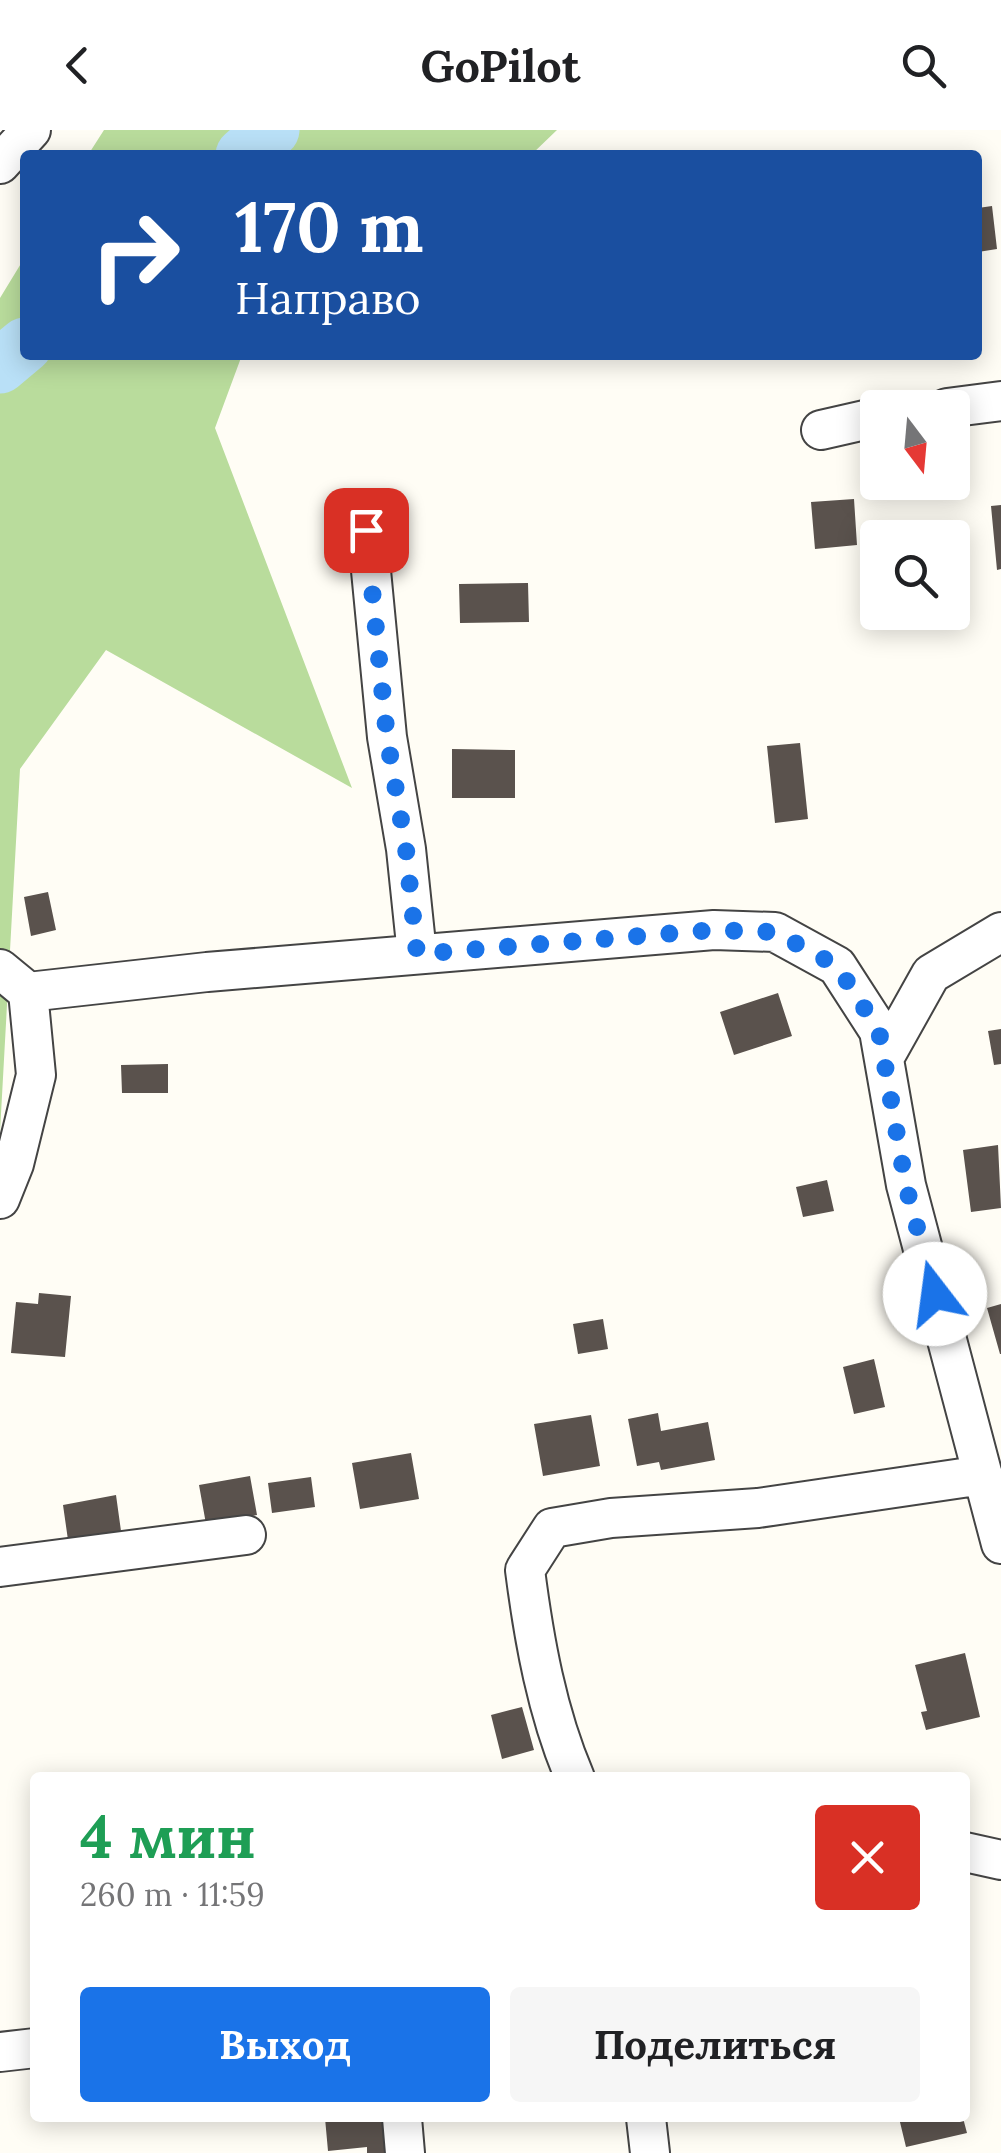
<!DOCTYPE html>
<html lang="ru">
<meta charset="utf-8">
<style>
:root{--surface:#fff;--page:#f6f6f6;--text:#202124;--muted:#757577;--accent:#1a73e8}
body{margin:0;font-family:Lora,serif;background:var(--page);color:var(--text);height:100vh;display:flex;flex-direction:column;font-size:38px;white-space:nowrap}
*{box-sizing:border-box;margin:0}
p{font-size:32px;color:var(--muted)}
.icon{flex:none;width:55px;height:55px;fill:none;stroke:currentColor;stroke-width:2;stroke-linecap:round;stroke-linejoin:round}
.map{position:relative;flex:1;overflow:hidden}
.drawer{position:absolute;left:30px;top:1642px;width:940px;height:350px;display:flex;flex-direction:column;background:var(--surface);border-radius:10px;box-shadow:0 5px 25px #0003}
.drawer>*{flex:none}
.banner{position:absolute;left:20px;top:20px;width:962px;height:210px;border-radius:10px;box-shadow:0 5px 25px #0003;background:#1a4fa0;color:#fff;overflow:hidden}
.needle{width:65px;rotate:164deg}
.controls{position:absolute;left:860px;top:260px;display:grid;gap:20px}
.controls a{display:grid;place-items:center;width:110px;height:110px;border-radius:10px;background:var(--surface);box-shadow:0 5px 25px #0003;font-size:50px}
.pin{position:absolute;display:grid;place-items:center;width:85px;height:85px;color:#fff;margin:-42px;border-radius:20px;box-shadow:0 5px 15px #0006}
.me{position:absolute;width:110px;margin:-55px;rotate:345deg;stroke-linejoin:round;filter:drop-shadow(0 0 8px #0008)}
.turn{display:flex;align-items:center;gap:35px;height:210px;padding:0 50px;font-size:45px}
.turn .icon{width:130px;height:130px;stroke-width:2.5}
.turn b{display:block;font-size:70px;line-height:85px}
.round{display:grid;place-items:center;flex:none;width:105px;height:105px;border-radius:10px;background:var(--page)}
.head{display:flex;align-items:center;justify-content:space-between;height:170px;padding:0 50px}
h1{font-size:60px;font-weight:700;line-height:75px;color:#1e9e55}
.cta{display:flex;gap:20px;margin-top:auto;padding:20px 50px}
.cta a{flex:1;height:115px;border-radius:10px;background:var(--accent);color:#fff;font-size:40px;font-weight:700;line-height:115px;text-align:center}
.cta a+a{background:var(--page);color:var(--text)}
header{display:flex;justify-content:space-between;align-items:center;height:130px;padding:0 50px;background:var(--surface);font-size:45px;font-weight:700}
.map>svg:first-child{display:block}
</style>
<header><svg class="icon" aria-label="back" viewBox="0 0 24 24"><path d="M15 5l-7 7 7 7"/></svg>GoPilot<svg class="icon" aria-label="search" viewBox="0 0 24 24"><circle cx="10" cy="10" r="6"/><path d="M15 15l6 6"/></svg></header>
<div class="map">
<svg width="1001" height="2023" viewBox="0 0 1001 2023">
<rect width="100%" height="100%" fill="#fffdf5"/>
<path fill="#b9dc9c" d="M104 0H557L531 25H88Z
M25 127V225H242L215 298 352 658 106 520 20 639 0 1002V168Z"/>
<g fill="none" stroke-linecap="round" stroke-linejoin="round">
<path stroke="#b9e0f7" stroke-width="55" d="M243 25 272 0
M0 236 25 215"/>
</g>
<path fill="#5a524d" d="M992 76 997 119 978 122V78Z
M854 369 857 415 815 419 811 372Z
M1001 375V439L997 440 991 376Z
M528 453 529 492 460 493 459 454Z
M800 613 808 689 775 693 767 616Z
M452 619 515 620V668H452Z
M48 762 56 800 31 806 24 767Z
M778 863 792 906 734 925 720 882Z
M1001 899V934L994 935 988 901Z
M168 934V963H122L121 935Z
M998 1015 1001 1078 971 1082 963 1020Z
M827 1050 834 1081 803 1087 796 1057Z
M39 1163 71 1166 65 1227 11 1223 16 1172 38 1174Z
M1001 1174V1224H1000L987 1178Z
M603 1189 608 1219 578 1224 573 1194Z
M874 1229 885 1277 854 1284 843 1237Z
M658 1283 661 1301 708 1292 715 1330 661 1340 659 1332 637 1336 628 1289Z
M591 1285 600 1336 543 1346 534 1294Z
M411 1323 419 1369 360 1379 352 1333Z
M250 1346 257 1385 206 1394 199 1355Z
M311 1347 315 1377 272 1383 268 1353Z
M116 1365 121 1401 68 1410 63 1375Z
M965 1523 980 1587 926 1600 921 1582 927 1581 915 1535Z
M522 1577 534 1620 502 1629 491 1585Z
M325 1988H393L397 2023H367V2017L328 2021Z
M899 1988H963L967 2003 906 2017Z"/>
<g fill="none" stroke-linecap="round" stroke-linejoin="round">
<g stroke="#444" stroke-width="42">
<path id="minor" d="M0 34 31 0
M947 278 1001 271
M821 300 878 287
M367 399 387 607 406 719 417 824
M0 839 28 862 36 945 14 1034 0 1069
M28 862 207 842 714 800 775 802 837 836 879 901 906 1055 1001 1414
M884 928 931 844 1001 802
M0 1437 246 1405
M575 1648C547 1583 534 1510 525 1440L552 1398 611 1388 758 1378 983 1345
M965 1722 1001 1730
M0 1922 35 1918
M402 1988 405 2023
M646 1988 650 2023"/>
</g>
<use href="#minor" stroke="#fff" stroke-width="38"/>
</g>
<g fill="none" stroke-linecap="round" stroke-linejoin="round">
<path stroke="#1a73e8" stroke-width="18" stroke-dasharray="0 32.4" d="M366 400 387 607 406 719 417 824 714 800 775 802 837 836 879 901 906 1056 935 1164"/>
</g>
</svg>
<div class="controls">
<a><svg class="needle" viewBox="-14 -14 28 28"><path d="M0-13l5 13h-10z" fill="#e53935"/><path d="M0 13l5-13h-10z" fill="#757577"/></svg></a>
<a><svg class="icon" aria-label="search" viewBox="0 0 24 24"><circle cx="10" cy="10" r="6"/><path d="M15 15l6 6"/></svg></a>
</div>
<div class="pin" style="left:366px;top:400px;background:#d93025"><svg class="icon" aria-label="arrive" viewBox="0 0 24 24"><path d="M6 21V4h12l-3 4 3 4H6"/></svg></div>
<svg class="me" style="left:935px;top:1164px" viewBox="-20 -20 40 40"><circle r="19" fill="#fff"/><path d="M0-13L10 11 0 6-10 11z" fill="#1a73e8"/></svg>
<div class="banner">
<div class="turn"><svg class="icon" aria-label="right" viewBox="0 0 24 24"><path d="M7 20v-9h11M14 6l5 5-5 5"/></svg><div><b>170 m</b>Направо</div></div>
</div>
<section class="drawer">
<div class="head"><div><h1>4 мин</h1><p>260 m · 11:59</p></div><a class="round" style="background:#d93025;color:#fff"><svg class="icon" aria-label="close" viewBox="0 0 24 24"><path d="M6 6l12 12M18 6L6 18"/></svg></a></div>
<div class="cta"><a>Выход</a><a>Поделиться</a></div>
</section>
</div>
